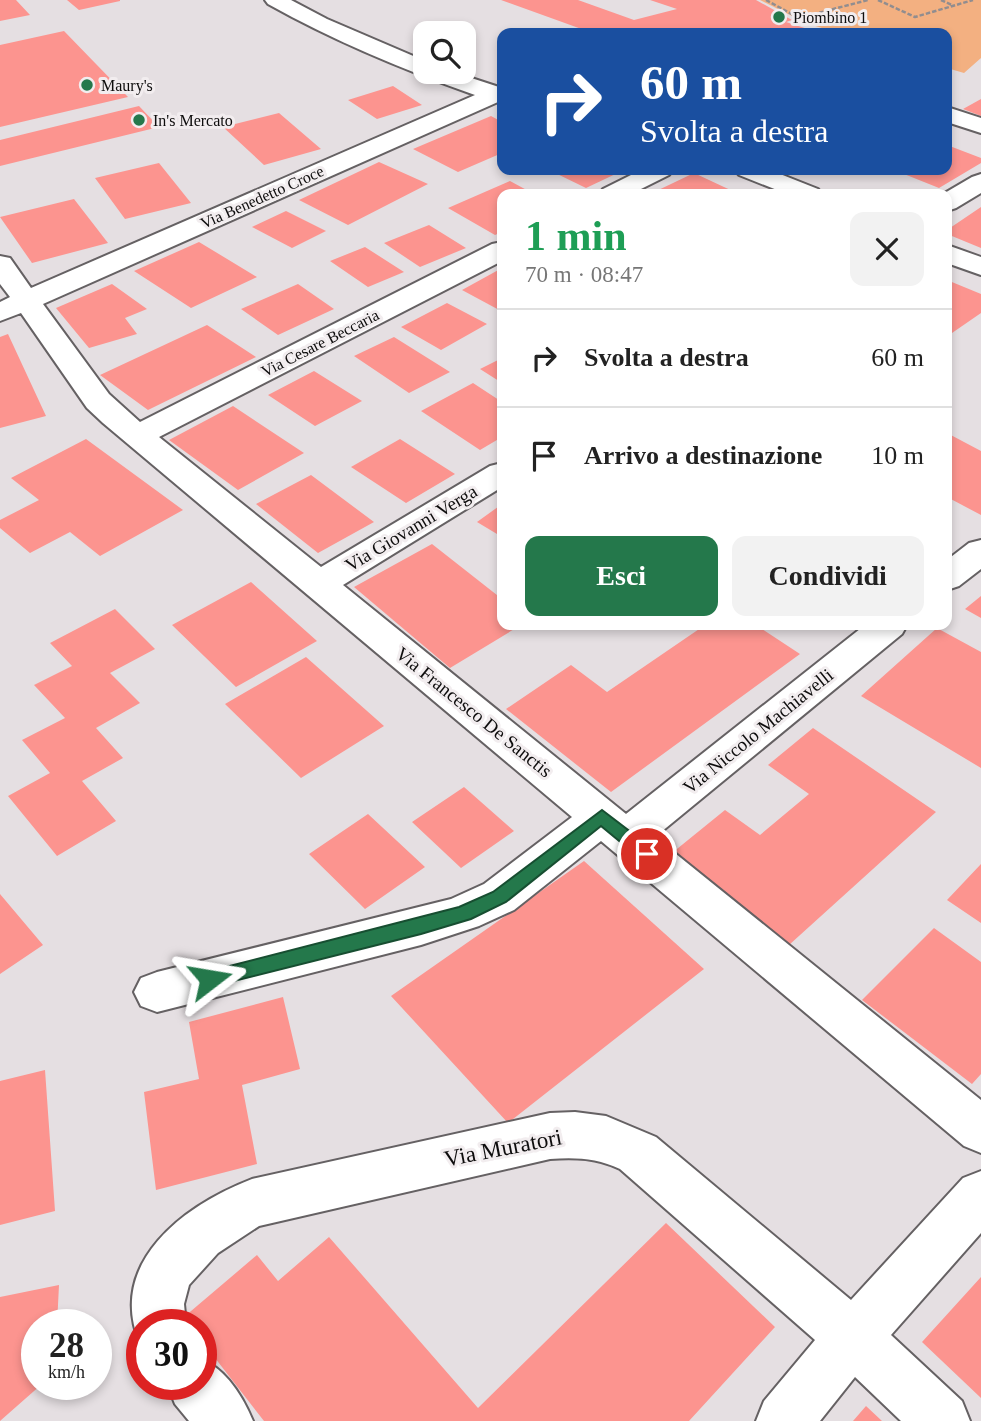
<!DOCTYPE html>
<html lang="it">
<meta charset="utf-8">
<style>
:root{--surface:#fff;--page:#f2f2f2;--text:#222;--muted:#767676;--line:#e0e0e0;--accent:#24784b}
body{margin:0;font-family:Georgia,serif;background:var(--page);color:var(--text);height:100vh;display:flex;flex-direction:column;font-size:26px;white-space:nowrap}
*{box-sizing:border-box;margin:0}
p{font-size:23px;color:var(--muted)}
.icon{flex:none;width:38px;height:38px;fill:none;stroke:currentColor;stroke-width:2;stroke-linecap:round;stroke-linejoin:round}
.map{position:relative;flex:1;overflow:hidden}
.drawer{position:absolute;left:497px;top:189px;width:455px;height:441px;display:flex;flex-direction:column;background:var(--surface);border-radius:14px;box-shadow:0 4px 10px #0003}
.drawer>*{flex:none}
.guide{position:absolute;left:497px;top:28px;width:455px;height:147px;border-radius:14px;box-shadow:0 4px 10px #0003;background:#1a4fa0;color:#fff;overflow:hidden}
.controls{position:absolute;left:413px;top:21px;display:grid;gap:14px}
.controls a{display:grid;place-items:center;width:63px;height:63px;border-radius:14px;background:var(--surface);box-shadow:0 4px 10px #0003;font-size:35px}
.speed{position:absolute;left:21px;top:1309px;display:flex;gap:14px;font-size:35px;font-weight:700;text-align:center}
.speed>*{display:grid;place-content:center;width:91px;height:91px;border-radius:50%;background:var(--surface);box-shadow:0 4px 10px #0003;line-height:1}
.speed small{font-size:18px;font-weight:400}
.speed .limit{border:10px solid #d22;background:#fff;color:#111}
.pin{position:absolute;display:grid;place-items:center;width:60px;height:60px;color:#fff;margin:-30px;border:4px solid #fff;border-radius:50%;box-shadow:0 2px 7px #0007}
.me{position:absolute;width:77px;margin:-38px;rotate:76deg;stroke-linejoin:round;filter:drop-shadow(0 0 5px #0008)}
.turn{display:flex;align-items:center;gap:24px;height:147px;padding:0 28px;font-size:32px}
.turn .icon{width:91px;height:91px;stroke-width:2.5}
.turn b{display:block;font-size:49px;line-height:60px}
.round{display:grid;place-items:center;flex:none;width:74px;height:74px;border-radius:14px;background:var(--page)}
.headline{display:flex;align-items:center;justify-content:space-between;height:119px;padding:0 28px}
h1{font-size:42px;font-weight:600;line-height:52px;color:#1e9e55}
.cta{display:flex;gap:14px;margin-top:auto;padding:14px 28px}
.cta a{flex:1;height:80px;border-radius:14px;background:var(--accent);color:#fff;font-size:28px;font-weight:600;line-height:80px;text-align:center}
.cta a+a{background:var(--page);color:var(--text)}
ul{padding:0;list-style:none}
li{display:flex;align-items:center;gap:21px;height:98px;padding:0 28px;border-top:2px solid var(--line)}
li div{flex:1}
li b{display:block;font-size:26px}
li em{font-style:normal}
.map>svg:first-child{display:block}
</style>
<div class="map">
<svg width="981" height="1421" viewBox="0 0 981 1421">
<rect width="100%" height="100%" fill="#e5dfe2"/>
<path fill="#f3b081" d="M760 0H981V58L964 73 947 68V33H838L806 23Z"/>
<path fill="#fc948f" d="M0 0H16L30 15 0 21Z
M67 0H120V1L79 10Z
M501 0H578L634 20 677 9 650 0H756L792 20 786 22 820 33H583L587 31Z
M64 31 128 97 0 127V45Z
M393 86 422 105 377 119 348 100Z
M981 99V116L963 109Z
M139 106 159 127 0 166V140Z
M279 113 321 149 264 165 223 127Z
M491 116 502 122V153L458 172 413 149Z
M947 145 981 158V163L939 188 894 170H947Z
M379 162 428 184 348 225 299 200Z
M159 163 191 203 125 219 95 178Z
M549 170H624L586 188Z
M694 173 739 194H650Z
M510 181 534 194H502V232L495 235 448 208Z
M74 199 108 243 32 263 0 217Z
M981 207V248L947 234V230Z
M286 211 326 231 292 248 252 227Z
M429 225 466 248 420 267 384 243Z
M199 242 257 277 191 308 134 271Z
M365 247 404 272 368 287 330 261Z
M502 268 501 311 462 290Z
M947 280 981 294V313L952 333 947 331Z
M112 284 147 309 125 318 137 334 89 348 56 308Z
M298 284 334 309 278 335 241 309Z
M447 303 487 324 441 350 401 327Z
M207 325 256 357 148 410 100 375Z
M8 334 46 416 0 428V337Z
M394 337 450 372 409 393 354 356Z
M502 358V383L480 369Z
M314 371 362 401 315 426 268 395Z
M473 383 502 402V437L480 450 421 411Z
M233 406 304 453 238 490 169 440Z
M947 433 981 451V515L947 497Z
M86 439 183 510 100 556 70 532 30 553 0 528V520L39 500 11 478Z
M400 439 455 474 406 503 351 467Z
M311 475 374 522 318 553 256 504Z
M502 504V537L477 522Z
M432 544 502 599V625H521L450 668 354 587Z
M251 582 317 641 236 687 172 625Z
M981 596V618L965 609Z
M115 609 155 649 110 673 140 703 96 728 123 758 82 781 116 821 57 856 8 796 50 773 22 740 65 718 34 685 72 666 50 643Z
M705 625H756L800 654 611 792 506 709 571 665 607 692Z
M937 628 981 652V768L861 696Z
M306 657 384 726 301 778 225 704Z
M813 728 936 812 789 945 672 853 725 810 760 835 809 794 768 765Z
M464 787 514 831 461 868 412 822Z
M368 814 425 867 365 909 309 854Z
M584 861 704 969 508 1123 391 996Z
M981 864V923L947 900Z
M0 894 43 945 0 974Z
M934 928 981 962V1074L972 1084 862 1000Z
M283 997 300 1069 242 1085 257 1164 156 1190 144 1092 199 1079 189 1022Z
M45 1070 55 1211 0 1225V1081Z
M666 1223 775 1327 689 1421H264L201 1340V1325H190L184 1317 257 1255 278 1281 329 1237 478 1408Z
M981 1277V1398L922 1342Z
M59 1285 57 1325H37V1384H42L0 1421V1297Z
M866 1406 882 1421H853Z"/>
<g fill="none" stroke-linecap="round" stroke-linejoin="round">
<g stroke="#656163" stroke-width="4">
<path id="minor" d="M265 0H291L327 19 425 61V72H453L502 88V103L498 102 43 304 109 394 140 422 492 244 502 242V261L159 437 321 567 490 466 502 463V487L343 585 626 814 865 625H907L902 634 655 837 981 1100V1153L964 1146 601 841 514 910 479 926 421 945 157 1012 141 1006 134 992 141 978 157 972 451 899 484 884 572 817 103 423 87 408 21 313 0 321V302L10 297 0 284V256L10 258 31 288 475 95C404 70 334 41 268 4Z
M947 107 981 118V133L947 122Z
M641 170H673L669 175 631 194H599L603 189Z
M735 170H770L818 189 822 194H787L739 175Z
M981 174V193L956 208 947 211V194H943L972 177Z
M947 245 981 257V275L947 263Z
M981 540V569L959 586 947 590V560L969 543Z
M575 1112 606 1116 656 1137 851 1300 963 1178 981 1171V1233L891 1335 962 1401 970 1421H901L855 1377 820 1421H756L764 1401 815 1340 620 1169C597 1158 575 1157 550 1159L259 1226 218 1253 189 1285 184 1304 186 1325H142L140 1344C106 1262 185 1205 252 1179L550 1113Z
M201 1359C226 1369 243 1397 253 1421H189L175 1404 167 1384H201Z"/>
</g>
<path stroke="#918d8f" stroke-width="2.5" stroke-dasharray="4.5 2" stroke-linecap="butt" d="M766 0 799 18 868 0
M878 0 915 17 973 0
M941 0 952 5"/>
<use href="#minor" fill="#fff" fill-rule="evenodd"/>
</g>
<path fill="#24784b" stroke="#174e31" stroke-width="2" d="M602 810 653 849 656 854 653 859H641L601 826 506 902 471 919 421 934 210 987 203 985 201 979 203 973 210 971 459 907 493 892Z"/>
<g fill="#24784b" stroke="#f2edef" stroke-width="2.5">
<circle cx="779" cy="17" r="7"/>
<circle cx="87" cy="85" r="7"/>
<circle cx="139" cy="120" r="7"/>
</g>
<g text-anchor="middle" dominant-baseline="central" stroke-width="6" stroke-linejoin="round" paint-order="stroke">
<g font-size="16" fill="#0e0d0d" stroke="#f2edef" text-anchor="start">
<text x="793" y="17">Piombino 1</text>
<text x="101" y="85">Maury's</text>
<text x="153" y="120">In's Mercato</text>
</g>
<g font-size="16" fill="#0e0d0d" stroke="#f2edef">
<text transform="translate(262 197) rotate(-24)">Via Benedetto Croce</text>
<text transform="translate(320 343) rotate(-27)">Via Cesare Beccaria</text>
</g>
<g font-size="19" fill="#0e0d0d" stroke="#f2edef">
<text transform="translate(411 528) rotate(-31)">Via Giovanni Verga</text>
<text transform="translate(474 712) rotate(39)">Via Francesco De Sanctis</text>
<text transform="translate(758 731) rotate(-39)">Via Niccolo Machiavelli</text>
</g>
<g font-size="23" fill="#0e0d0d" stroke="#f2edef">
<text transform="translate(503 1148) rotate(-11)">Via Muratori</text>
</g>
</g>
</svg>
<div class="controls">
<a><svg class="icon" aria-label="search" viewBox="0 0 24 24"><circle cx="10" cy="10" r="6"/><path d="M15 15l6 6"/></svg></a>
</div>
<div class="speed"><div>28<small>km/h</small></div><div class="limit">30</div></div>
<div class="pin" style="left:647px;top:854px;background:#d93025"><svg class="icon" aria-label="arrive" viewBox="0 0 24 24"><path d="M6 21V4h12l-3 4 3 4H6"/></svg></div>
<svg class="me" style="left:210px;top:979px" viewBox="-20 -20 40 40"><path d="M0-17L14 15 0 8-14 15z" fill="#24784b" stroke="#fff" stroke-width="4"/></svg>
<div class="guide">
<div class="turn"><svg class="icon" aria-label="right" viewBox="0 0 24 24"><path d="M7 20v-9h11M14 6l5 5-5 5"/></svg><div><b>60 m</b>Svolta a destra</div></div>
</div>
<section class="drawer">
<div class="headline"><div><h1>1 min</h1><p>70 m · 08:47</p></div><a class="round"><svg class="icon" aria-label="close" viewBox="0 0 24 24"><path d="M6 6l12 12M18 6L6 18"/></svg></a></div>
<ul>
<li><svg class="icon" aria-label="right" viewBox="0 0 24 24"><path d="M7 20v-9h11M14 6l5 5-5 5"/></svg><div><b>Svolta a destra</b></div><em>60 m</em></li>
<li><svg class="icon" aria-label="arrive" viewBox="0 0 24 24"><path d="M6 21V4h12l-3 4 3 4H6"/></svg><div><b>Arrivo a destinazione</b></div><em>10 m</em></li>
</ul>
<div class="cta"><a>Esci</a><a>Condividi</a></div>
</section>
</div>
